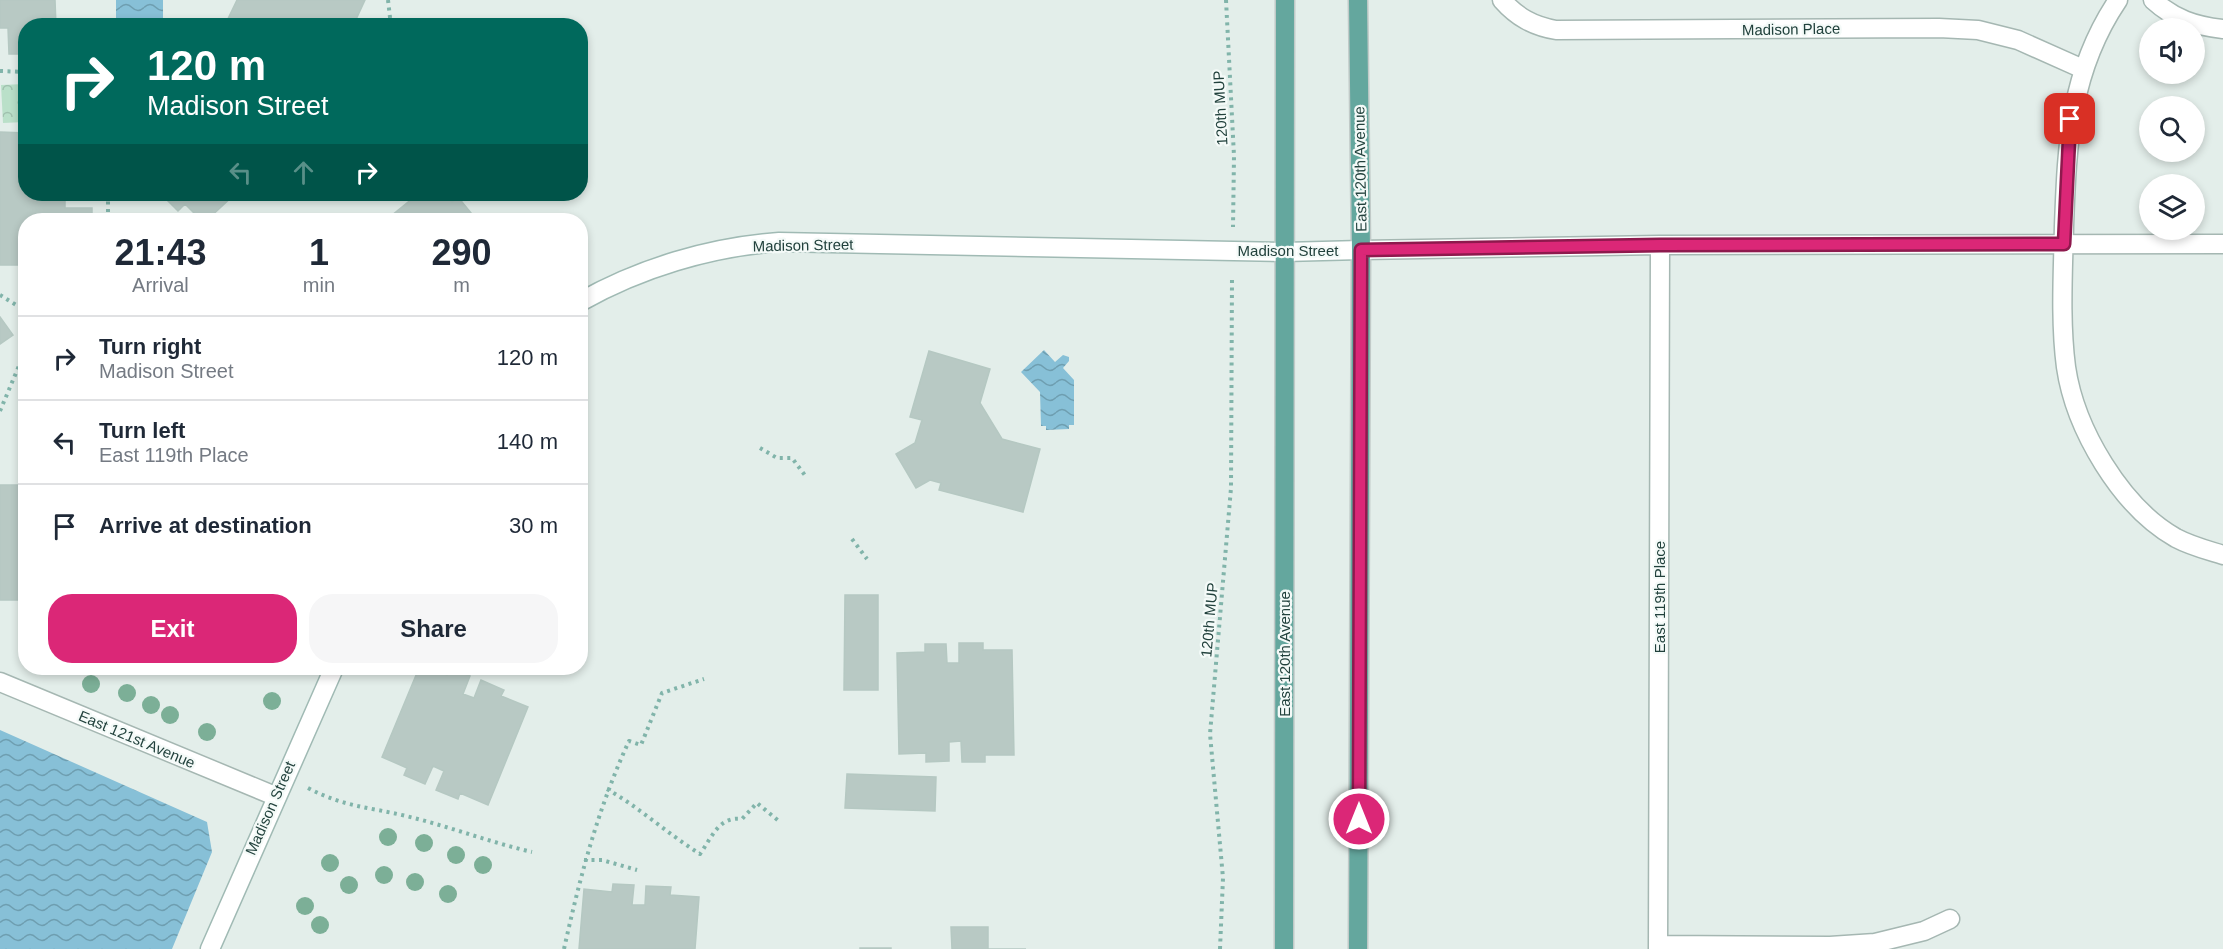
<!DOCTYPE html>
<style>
:root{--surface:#fff;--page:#f6f6f7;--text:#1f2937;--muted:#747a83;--line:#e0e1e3;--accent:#db2777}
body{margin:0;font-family:Arial,sans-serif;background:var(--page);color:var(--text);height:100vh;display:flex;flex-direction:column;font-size:22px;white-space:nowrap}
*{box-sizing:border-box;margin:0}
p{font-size:20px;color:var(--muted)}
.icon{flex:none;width:33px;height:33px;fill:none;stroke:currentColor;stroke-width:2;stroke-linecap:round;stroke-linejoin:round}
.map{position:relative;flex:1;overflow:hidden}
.drawer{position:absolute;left:18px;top:213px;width:570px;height:462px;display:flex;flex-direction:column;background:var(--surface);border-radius:24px;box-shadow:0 3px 9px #0003}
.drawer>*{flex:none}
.hud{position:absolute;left:18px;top:18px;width:570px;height:183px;border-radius:24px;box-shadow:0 3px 9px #0003;background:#00695c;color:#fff;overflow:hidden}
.tools{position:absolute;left:2139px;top:18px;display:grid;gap:12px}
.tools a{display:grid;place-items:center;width:66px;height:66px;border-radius:50%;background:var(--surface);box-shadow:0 3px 9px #0003;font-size:30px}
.pin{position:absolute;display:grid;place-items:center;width:51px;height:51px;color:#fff;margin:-26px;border-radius:12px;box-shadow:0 3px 9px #0006}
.me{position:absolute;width:66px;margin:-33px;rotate:0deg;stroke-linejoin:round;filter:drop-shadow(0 0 4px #0008)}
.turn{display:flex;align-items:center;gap:21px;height:126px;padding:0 30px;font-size:27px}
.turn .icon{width:78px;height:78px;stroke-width:2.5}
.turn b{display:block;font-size:42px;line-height:51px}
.lanes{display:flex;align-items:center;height:57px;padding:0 30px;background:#0003;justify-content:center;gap:30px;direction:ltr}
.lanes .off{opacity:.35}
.eta{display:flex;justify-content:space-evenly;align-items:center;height:102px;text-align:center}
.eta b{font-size:36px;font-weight:800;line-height:42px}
.cta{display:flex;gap:12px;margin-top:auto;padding:12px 30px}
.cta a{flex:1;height:69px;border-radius:24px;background:var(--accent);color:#fff;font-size:24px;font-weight:800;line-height:69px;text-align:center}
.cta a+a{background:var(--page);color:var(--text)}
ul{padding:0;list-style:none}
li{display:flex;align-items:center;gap:18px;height:84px;padding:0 30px;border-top:2px solid var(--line)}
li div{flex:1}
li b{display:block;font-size:22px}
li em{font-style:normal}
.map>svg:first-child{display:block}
</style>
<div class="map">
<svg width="2223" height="949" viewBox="0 0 2223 949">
<defs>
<pattern id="park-crowns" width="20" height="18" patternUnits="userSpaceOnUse" patternTransform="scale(1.5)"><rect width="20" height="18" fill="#bae0c9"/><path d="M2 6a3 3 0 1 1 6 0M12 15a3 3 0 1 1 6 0" fill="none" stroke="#a0c1ae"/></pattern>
<pattern id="water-waves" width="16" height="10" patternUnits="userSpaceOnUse" patternTransform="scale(1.5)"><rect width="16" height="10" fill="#87c0d7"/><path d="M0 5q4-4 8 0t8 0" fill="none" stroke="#6e9eb0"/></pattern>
</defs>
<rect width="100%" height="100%" fill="#e3eeea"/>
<path fill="url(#park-crowns)" d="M25 84V122L3 123 1 85Z"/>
<path fill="url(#water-waves)" d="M116 0H163V25H116Z
M1044 350 1055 362 1063 355 1069 357V361L1063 368 1074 380V425H1069V429L1046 430V426H1041L1040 392 1021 372Z
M0 730 207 822 212 852 172 949H0Z"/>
<path fill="#b8c9c4" stroke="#b5c8c2" stroke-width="1.5" d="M0 0H55L56 26H26V54H9L8 28H0Z
M237 0H365L353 26H232L226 23Z
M0 132 26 133V194H65V208H92V220H26V265H0Z
M161 194H235L207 220H201L185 204 178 211Z
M418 194H444L452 202 458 197 471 213 463 220H386Z
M0 317 13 335 0 344Z
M929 351 990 369 980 403 1002 439 1040 449 1023 512 939 490 941 483 930 480 916 488 896 454 915 443 922 420 910 417Z
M0 485H26V600H0Z
M845 595H878V690H844Z
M959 643H983V650H1012L1014 755H985V762H962L961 741 949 742V761L926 762V753L899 754 897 653 925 652V644H946L947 663H959Z
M419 668H429L447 675 451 668 470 676 463 694 474 698 481 680 504 690 501 696 528 707 488 805 460 793 458 799 436 790 444 771 433 766 425 784 404 775 407 768 382 757Z
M847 774 936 777 935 811 845 808Z
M613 884 634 885 632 905H645L646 886 671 887 670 895 699 897 695 949H579L584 889 612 892Z
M951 927H988V949H1026H952Z
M860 948H891V949H860Z"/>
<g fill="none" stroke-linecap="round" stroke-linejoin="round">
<g stroke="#a5b7b2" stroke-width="21">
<path id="street" d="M1502 0C1517 17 1533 26 1556 30L1939 28 1978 30 2018 40 2083 69
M2118 0C2070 71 2067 143 2064 226 2063 272 2060 321 2066 367 2075 429 2121 507 2176 538 2191 546 2207 550 2223 555
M2153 0C2174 19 2195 26 2223 29
M1361 250 1660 245 2223 244
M0 682 275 796
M1658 945 1830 946 1875 943 1924 931 1950 919
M1658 949 1660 245"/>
</g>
<g stroke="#a0bab4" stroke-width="21">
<path id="secondary" d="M580 302C640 268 710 247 779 242L1284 252 1361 250
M210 949 334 668"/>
</g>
<g stroke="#c1cac8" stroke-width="21">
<path id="primary" d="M1284 949 1285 0
M1358 949 1361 250 1358 0"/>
</g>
<path stroke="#81b4aa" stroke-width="4" stroke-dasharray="3 4.5" stroke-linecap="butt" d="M388 0 391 26
M1226 0 1234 156 1233 227
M0 71 26 72
M108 194V220
M0 295 26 311
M0 411 26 349
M760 448 777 458H792L807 478
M852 539 867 559
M308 788C344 807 369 807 406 816 448 826 489 842 532 852
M607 789C640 808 668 834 700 854 712 837 719 816 742 819L757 803 780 822
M584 860H602L637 870
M564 949C580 877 598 808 629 741L641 745 662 693 704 679
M1220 949 1223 878 1210 734 1231 488 1232 276"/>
<use href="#street" stroke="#fff" stroke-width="18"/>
<use href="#secondary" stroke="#fff" stroke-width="18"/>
<use href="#primary" stroke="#64a79e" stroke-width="18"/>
</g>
<g fill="#7caf97">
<circle cx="91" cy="684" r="9"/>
<circle cx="127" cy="693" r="9"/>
<circle cx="272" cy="701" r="9"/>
<circle cx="151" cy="705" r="9"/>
<circle cx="170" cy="715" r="9"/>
<circle cx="207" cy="732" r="9"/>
<circle cx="388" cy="837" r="9"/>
<circle cx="424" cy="843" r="9"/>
<circle cx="456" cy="855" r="9"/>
<circle cx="330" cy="863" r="9"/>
<circle cx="483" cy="865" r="9"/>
<circle cx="384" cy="875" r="9"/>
<circle cx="415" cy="882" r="9"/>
<circle cx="349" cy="885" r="9"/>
<circle cx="448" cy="894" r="9"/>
<circle cx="305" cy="906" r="9"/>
<circle cx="320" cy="925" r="9"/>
</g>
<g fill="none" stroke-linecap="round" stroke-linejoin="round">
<g stroke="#8e194d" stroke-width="15">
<path id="route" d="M1359 819 1361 250 1660 245 2064 244 2070 119"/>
</g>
<use href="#route" stroke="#db2777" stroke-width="10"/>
</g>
<g text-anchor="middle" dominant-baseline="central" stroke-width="4.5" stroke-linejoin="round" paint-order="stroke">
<g font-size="15" fill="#21413c" stroke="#f4faf8">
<text transform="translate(1791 29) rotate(-1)">Madison Place</text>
<text transform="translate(1220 108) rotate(-93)">120th MUP</text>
<text transform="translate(1360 169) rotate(-91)">East 120th Avenue</text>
<text transform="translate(803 245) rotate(-1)">Madison Street</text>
<text x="1288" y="250">Madison Street</text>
<text transform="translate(1659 597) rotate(-90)">East 119th Place</text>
<text transform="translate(1209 620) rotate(-85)">120th MUP</text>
<text transform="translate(1284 654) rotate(-90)">East 120th Avenue</text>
<text transform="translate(137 739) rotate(23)">East 121st Avenue</text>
<text transform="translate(270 808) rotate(-66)">Madison Street</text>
</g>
</g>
</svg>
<div class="tools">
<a><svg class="icon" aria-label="sound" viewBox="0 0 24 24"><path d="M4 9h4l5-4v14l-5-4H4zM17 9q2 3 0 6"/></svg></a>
<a><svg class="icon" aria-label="search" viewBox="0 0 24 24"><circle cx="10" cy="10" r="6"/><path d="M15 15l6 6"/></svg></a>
<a><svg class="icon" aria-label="layers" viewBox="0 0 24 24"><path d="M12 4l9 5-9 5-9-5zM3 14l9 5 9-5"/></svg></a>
</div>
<div class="pin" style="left:2070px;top:119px;background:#d93025"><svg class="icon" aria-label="arrive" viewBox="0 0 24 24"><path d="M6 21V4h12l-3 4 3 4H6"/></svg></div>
<svg class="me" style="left:1359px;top:819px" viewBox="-20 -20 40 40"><circle r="17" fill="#db2777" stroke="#fff" stroke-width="3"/><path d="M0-11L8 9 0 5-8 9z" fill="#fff"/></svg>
<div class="hud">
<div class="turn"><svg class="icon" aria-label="right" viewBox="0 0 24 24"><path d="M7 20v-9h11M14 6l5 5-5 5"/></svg><div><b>120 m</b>Madison Street</div></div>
<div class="lanes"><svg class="icon off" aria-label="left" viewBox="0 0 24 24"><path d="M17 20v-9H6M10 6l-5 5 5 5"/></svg><svg class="icon off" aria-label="ahead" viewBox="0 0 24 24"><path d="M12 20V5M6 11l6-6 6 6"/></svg><svg class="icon" aria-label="right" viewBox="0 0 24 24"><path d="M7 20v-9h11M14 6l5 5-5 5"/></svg></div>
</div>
<section class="drawer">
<div class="eta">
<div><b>21:43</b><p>Arrival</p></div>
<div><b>1</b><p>min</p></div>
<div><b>290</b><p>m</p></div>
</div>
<ul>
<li><svg class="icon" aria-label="right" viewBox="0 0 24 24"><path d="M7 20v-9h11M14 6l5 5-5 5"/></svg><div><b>Turn right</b><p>Madison Street</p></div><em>120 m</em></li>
<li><svg class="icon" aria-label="left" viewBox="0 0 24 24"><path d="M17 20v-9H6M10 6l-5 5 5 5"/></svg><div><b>Turn left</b><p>East 119th Place</p></div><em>140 m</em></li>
<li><svg class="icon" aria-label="arrive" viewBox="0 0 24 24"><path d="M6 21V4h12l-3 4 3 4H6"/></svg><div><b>Arrive at destination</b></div><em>30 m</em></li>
</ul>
<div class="cta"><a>Exit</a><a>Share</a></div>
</section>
</div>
